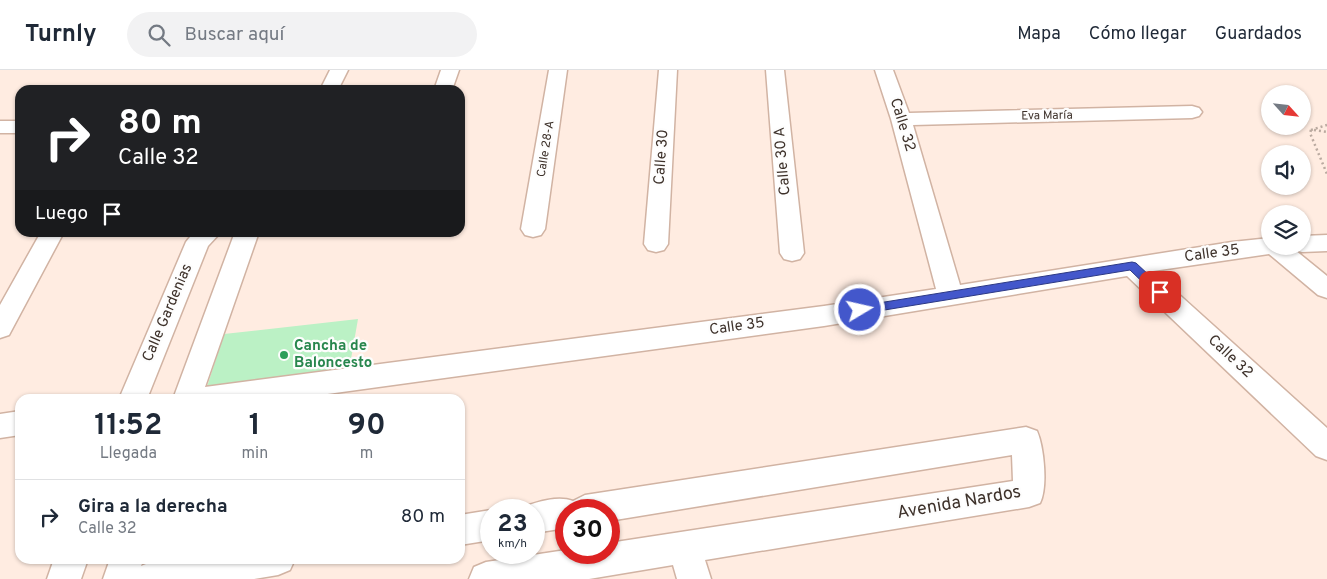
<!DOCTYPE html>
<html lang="es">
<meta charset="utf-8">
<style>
:root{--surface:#fff;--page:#f2f2f3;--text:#1f2937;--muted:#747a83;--line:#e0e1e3}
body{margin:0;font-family:Overpass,sans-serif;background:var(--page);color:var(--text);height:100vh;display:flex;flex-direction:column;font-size:19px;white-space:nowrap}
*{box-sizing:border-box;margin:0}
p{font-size:16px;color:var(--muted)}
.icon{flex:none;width:28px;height:28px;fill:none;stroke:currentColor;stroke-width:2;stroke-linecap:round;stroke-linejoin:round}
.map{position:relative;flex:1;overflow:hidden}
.drawer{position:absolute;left:15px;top:324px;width:450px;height:170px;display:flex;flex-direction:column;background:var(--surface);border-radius:15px;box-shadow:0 1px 4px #0004}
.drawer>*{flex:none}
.top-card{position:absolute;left:15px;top:15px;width:450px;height:152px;border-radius:15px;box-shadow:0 1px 4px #0004;background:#202124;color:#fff;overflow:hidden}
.needle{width:32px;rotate:117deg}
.buttons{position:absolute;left:1261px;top:15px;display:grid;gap:10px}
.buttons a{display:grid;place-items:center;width:50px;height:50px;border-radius:50%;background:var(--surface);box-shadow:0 1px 4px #0004;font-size:25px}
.speed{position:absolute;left:480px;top:429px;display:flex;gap:10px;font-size:25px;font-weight:700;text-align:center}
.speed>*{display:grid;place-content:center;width:65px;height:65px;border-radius:50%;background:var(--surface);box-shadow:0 1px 4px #0004;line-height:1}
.speed small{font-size:12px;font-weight:400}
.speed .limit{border:8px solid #d22;background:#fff;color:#111}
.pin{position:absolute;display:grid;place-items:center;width:42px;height:42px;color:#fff;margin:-21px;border-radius:10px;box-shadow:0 2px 8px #0006}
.me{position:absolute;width:55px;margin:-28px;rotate:81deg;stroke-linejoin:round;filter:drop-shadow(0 0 4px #0008)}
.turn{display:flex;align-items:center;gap:18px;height:105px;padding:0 20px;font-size:22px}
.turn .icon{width:65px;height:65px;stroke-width:2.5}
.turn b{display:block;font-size:35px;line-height:42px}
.then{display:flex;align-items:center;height:48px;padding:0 20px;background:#0003;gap:10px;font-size:19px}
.eta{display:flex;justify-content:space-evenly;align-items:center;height:85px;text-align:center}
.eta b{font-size:30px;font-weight:700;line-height:35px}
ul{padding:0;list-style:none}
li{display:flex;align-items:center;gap:15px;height:75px;padding:0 20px;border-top:1px solid var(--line)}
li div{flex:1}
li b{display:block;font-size:19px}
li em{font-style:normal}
header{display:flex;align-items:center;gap:30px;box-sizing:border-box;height:70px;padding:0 25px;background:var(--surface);border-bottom:1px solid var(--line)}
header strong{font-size:24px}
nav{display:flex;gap:28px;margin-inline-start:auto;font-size:18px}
.search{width:350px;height:45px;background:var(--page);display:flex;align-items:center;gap:12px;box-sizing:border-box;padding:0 18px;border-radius:28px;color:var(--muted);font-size:19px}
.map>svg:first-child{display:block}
</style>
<header>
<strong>Turnly</strong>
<div class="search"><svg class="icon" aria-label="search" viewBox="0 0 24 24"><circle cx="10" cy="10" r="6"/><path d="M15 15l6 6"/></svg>Buscar aquí</div>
<nav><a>Mapa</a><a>Cómo llegar</a><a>Guardados</a></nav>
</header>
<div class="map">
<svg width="1327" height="509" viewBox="0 0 1327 509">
<rect width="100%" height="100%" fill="#ffece1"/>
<path fill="#bbf1c5" d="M358 249 348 306 205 323 224 264Z"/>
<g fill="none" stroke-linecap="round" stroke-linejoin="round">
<g stroke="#d1b3a3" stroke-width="3">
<path id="minor" d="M330 0H348L338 20H320Z
M441 0H459L452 20H434Z
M549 0H567L545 159 541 165 533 167 525 165 521 159Z
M659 0H677L668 174 664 180 656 182 648 180 644 174Z
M766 0H784L804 183 800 189 792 191 784 189 780 183Z
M875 0H893L909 43 1192 36 1199 38 1202 42 1199 46 1192 48 913 55 960 215 1232 172 1270 168V176H1290L1293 179 1291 176H1302V166L1327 165V181L1302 182 1295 180 1327 206V228L1318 225 1269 184 1153 201 1327 358V390L1316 386 1127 206 824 256 291 329H173L235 162H259L205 317 824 236 936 219 891 49Z
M0 51H20V63H0Z
M41 162H64L9 265 0 268V235Z
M194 162H221L208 176 147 329H119L186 172Z
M20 341V365L0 368V344Z
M1026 357 1037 361C1044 377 1048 417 1040 433L1029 437 705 490 711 509H677L673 495 589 509H469L474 497 486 492 566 480V482H609V473L1013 411 1012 385 609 451V440H566V458L534 463V440H521L523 437C537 432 558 425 573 431L585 425Z
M491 440V470L460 475V445Z
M54 489H88L81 509H47Z
M110 489H144L141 496 151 492 174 489H295L290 500 278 505 254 509H103Z"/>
</g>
<path stroke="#baaaa0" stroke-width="2.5" stroke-dasharray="2 3" stroke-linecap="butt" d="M1311 60 1310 63 1327 104
M1311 60 1327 55
M1314 60 1327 62"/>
<use href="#minor" fill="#fff" fill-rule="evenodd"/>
</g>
<path fill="#4357cb" stroke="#2c3984" d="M1132 192 1136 193 1164 219 1166 222 1164 225H1156L1130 200 860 244 855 240 860 236Z"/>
<circle fill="#2e9e5b" stroke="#fdfdfd" stroke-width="2" cx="284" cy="285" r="5"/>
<g text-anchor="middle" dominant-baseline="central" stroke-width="4.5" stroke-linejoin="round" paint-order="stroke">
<g font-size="12" fill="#3d312a" stroke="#fdfdfd">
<text transform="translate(1047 46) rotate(-1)">Eva María</text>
<text transform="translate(546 79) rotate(-81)">Calle 28-A</text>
</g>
<g font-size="15" fill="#3d312a" stroke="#fdfdfd">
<text transform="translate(902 55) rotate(73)">Calle 32</text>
<text transform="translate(662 87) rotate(-86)">Calle 30</text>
<text transform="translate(783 91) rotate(-95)">Calle 30 A</text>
<text transform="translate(1212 184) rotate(-8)">Calle 35</text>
<text transform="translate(168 243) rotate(-67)">Calle Gardenias</text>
<text transform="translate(737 257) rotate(-8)">Calle 35</text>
<text transform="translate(1230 287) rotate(43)">Calle 32</text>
</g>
<g font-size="15" font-weight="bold" fill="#27864d" stroke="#fdfdfd" text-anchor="start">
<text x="294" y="276">Cancha de<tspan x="294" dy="17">Baloncesto</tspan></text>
</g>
<g font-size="18" fill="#3d312a" stroke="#fdfdfd">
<text transform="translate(959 433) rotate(-10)">Avenida Nardos</text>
</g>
</g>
</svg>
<div class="buttons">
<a><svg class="needle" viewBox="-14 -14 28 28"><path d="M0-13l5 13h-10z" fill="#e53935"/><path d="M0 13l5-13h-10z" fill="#747a83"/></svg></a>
<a><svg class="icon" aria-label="sound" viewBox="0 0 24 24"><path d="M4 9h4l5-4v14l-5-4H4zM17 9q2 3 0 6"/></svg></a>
<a><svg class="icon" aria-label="layers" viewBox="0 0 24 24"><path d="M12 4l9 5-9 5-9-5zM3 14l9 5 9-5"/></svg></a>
</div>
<div class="speed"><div>23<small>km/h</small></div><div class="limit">30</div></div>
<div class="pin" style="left:1160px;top:222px;background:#d93025"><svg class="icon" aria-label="arrive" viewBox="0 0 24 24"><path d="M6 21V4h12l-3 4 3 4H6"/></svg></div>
<svg class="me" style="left:860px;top:240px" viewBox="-20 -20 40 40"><circle r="17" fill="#4357cb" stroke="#fff" stroke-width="3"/><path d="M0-11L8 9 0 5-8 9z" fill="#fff"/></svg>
<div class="top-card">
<div class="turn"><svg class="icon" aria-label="right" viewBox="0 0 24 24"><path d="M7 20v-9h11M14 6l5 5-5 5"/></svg><div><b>80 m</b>Calle 32</div></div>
<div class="then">Luego<svg class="icon" aria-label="arrive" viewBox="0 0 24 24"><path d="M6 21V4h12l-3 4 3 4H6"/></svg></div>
</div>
<section class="drawer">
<div class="eta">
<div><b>11:52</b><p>Llegada</p></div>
<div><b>1</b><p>min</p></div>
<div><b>90</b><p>m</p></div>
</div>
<ul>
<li><svg class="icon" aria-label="right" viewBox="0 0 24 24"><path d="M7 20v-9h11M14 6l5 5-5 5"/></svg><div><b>Gira a la derecha</b><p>Calle 32</p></div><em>80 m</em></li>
</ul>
</section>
</div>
